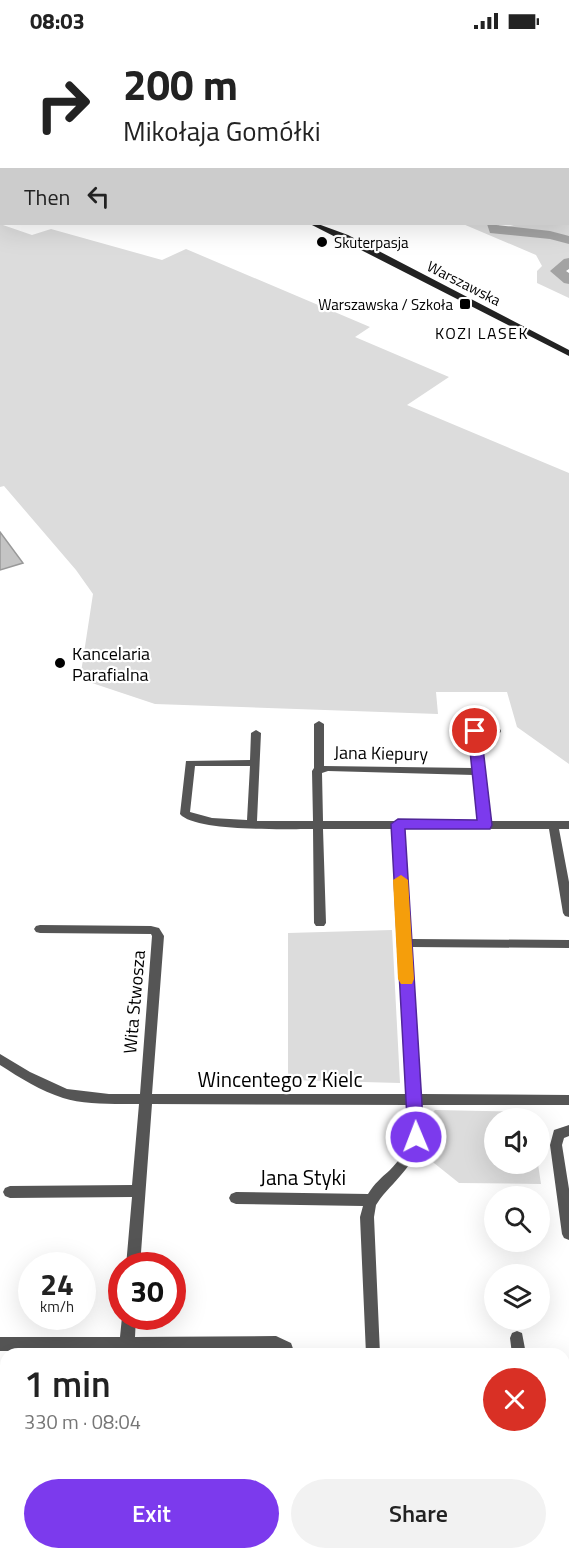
<!DOCTYPE html>
<meta charset="utf-8">
<style>
:root{--surface:#fff;--page:#f2f2f2;--text:#222;--muted:#767676;--accent:#7c3aed}
body{margin:0;font-family:"Titillium Web",sans-serif;background:var(--page);color:var(--text);height:100vh;display:flex;flex-direction:column;font-size:22px;white-space:nowrap}
*{box-sizing:border-box;margin:0}
p{font-size:20px;color:var(--muted)}
.icon{flex:none;width:33px;height:33px;fill:none;stroke:currentColor;stroke-width:2;stroke-linecap:round;stroke-linejoin:round}
.map{position:relative;flex:1;overflow:hidden}
.details{position:absolute;left:0px;top:1306px;width:570px;height:212px;display:flex;flex-direction:column;background:var(--surface);border-radius:18px 18px 0 0;box-shadow:0 6px 24px #0002}
.details>*{flex:none}
.guide{position:absolute;left:0px;top:0px;width:570px;height:183px;box-shadow:0 6px 24px #0002;background:#fff;color:var(--text);overflow:hidden}
.tools{position:absolute;left:484px;top:1066px;display:grid;gap:12px}
.tools a{display:grid;place-items:center;width:66px;height:66px;border-radius:50%;background:var(--surface);box-shadow:0 6px 24px #0002;font-size:30px}
.speed{position:absolute;left:18px;top:1210px;display:flex;gap:12px;font-size:30px;font-weight:700;text-align:center}
.speed>*{display:grid;place-content:center;width:78px;height:78px;border-radius:50%;background:var(--surface);box-shadow:0 6px 24px #0002;line-height:1}
.speed small{font-size:15px;font-weight:400}
.speed .limit{border:9px solid #d22;background:#fff;color:#111}
.pin{position:absolute;display:grid;place-items:center;width:51px;height:51px;color:#fff;margin:-26px;border:3px solid #fff;border-radius:50%;box-shadow:0 2px 6px #0007}
.me{position:absolute;width:66px;margin:-33px;rotate:359deg;stroke-linejoin:round;filter:drop-shadow(0 0 4px #0008)}
.turn{display:flex;align-items:center;gap:21px;height:126px;padding:0 24px;font-size:27px}
.turn .icon{width:78px;height:78px;stroke-width:2.5}
.turn b{display:block;font-size:42px;line-height:51px}
.then{display:flex;align-items:center;height:57px;padding:0 24px;background:#0003;gap:12px;font-size:22px}
.round{display:grid;place-items:center;flex:none;width:63px;height:63px;border-radius:32px;background:var(--page)}
.overview{display:flex;align-items:center;justify-content:space-between;height:102px;padding:0 24px}
h1{font-size:36px;font-weight:600;line-height:45px}
.action{display:flex;gap:12px;margin-top:auto;padding:12px 24px}
.action a{flex:1;height:69px;border-radius:36px;background:var(--accent);color:#fff;font-size:24px;font-weight:600;line-height:69px;text-align:center}
.action a+a{background:var(--page);color:var(--text)}
.status{display:flex;justify-content:space-between;align-items:center;height:42px;padding:0 30px;background:var(--surface);direction:ltr}
.status svg{height:16px;fill:currentColor}
.map>svg:first-child{display:block}
</style>
<div class="status"><b>08:03</b><svg viewBox="0 0 49 12"><path d="M0 12V9h3v3zM5 12V6h3v6zM10 12V3h3v9zM15 12V0h3v12zM26 1h20v11H26zM47 4h2v5h-2z"/></svg></div>
<div class="map">
<svg width="569" height="1517" viewBox="0 0 569 1517">
<rect width="100%" height="100%" fill="#fff"/>
<path fill="#dcdcdc" d="M569 177V224L565 229 569 232V256L537 241V229L542 224 536 213 463 182H500L498 185 501 187 514 183 568 182Z
M0 182 32 193 51 187 162 218 186 207 370 285 355 295 449 335 407 363 569 431V722L517 685 507 650H436L438 672 155 662 80 637 93 552 76 528 4 444 0 445Z
M392 888 400 1041 288 1038V891Z
M435 1068 531 1070 532 1077H495V1122H538L541 1142 459 1141 424 1113 427 1076Z"/>
<g fill="none" stroke-linecap="round" stroke-linejoin="round">
<path fill="#a3a3a3" fill-rule="evenodd" d="M0 104H2V112H0Z
M487 182 550 189 569 194V202L550 197 490 191Z
M569 216V227L566 229 569 231V242L564 241 550 229 564 217Z"/>
</g>
<path fill="#c4c4c4" stroke="#999" stroke-width="1.5" d="M0 490 23 521 0 528Z"/>
<g fill="none" stroke-linecap="round" stroke-linejoin="round">
<g stroke="#dbdbdb" stroke-width="3">
<path id="primary" d="M568 86H569V90H568Z
M0 97H2V101H0Z"/>
</g>
<path fill="#555" fill-rule="evenodd" d="M2 0H9L0 3Z
M568 58H569V62H568Z
M2 162V168H0V163Z
M568 171H569V175H568Z
M319 679 324 682V724L473 726 469 691 470 689 500 687 501 689 500 691 479 694 490 779H569V787H559L569 840V875L565 874 563 871 549 787H404L411 897 569 898V906L411 905 421 1052 569 1053V1063H422C422 1072 424 1082 423 1091 418 1120 397 1136 380 1157L376 1163 374 1175 380 1312H366L360 1175 363 1164 236 1162 231 1160 229 1156 231 1152 236 1150 368 1152C374 1142 382 1135 390 1128 411 1107 411 1091 409 1063L152 1062 140 1224H126L132 1155 10 1156 5 1154 3 1150 5 1146 10 1144 132 1143 139 1062C117 1062 84 1063 63 1056 41 1049 20 1036 0 1023V1012L30 1030 67 1047 109 1052H140L152 894 151 892 40 891 36 890 34 887 36 884 40 883 151 884 159 886 164 894 152 1052H408L400 904 397 901 399 898 393 787H323L326 881 324 884H316L314 881 313 787C287 787 195 790 180 772L186 719 250 718 251 691 256 688 261 691 257 779H313L312 729 314 726V682ZM195 724H250L247 778 212 776 190 770ZM328 729 474 733 479 779H323L322 731Z
M569 1083V1094L564 1096 562 1103 569 1147V1198L564 1196 562 1192 550 1103 554 1088Z
M122 1275H136L135 1295 276 1294 291 1301 295 1312H281L275 1308 0 1309V1295H120Z
M517 1289 522 1291 526 1312H512L510 1296 512 1291Z
M564 1464 569 1466V1517H562L561 1512H564Z
M289 1512H305V1517H289Z"/>
<path fill="#222" fill-rule="evenodd" d="M0 138H2V142H0Z
M310 182H318L348 193 569 308V314Z"/>
<use href="#primary" fill="#000" fill-rule="evenodd"/>
</g>
<path fill="#7c3aed" stroke="#51269a" stroke-width="1.5" d="M475 685 481 689 492 783 490 787H405L424 1095 422 1101 416 1103 410 1101 408 1095 391 782 398 777 477 778 468 689Z"/>
<path fill="#f59e0b" d="M401 833 408 838 414 937 412 942H401L398 937 393 838Z"/>
<g fill="#000" stroke="#fff" stroke-width="2">
<circle cx="322" cy="200" r="6"/>
<rect x="459" y="256" width="12" height="12" rx="3"/>
<circle cx="60" cy="621" r="6"/>
</g>
<g text-anchor="middle" dominant-baseline="central" stroke-width="4.5" stroke-linejoin="round" paint-order="stroke">
<g font-size="15" fill="#000" stroke="#fff" text-anchor="start">
<text x="334" y="200">Skuterpasja</text>
<text x="453" y="262" text-anchor="end">Warszawska / Szkoła</text>
</g>
<g font-size="15" fill="#000" stroke="#fff">
<text transform="translate(464 241) rotate(27)">Warszawska</text>
</g>
<g font-size="16" letter-spacing="1.5" fill="#000" stroke="#fff">
<text x="482" y="291">KOZI LASEK</text>
</g>
<g font-size="18" fill="#000" stroke="#fff" text-anchor="start">
<text x="72" y="611">Kancelaria<tspan x="72" dy="21">Parafialna</tspan></text>
</g>
<g font-size="18" fill="#000" stroke="#fff">
<text transform="translate(381 711) rotate(1)">Jana Kiepury</text>
<text transform="translate(134 960) rotate(-85)">Wita Stwosza</text>
</g>
<g font-size="21" fill="#000" stroke="#fff">
<text x="280" y="1037">Wincentego z Kielc</text>
<text x="303" y="1135">Jana Styki</text>
</g>
</g>
</svg>
<div class="tools">
<a><svg class="icon" aria-label="sound" viewBox="0 0 24 24"><path d="M4 9h4l5-4v14l-5-4H4zM17 9q2 3 0 6"/></svg></a>
<a><svg class="icon" aria-label="search" viewBox="0 0 24 24"><circle cx="10" cy="10" r="6"/><path d="M15 15l6 6"/></svg></a>
<a><svg class="icon" aria-label="layers" viewBox="0 0 24 24"><path d="M12 4l9 5-9 5-9-5zM3 14l9 5 9-5"/></svg></a>
</div>
<div class="speed"><div>24<small>km/h</small></div><div class="limit">30</div></div>
<div class="pin" style="left:475px;top:689px;background:#d93025"><svg class="icon" aria-label="arrive" viewBox="0 0 24 24"><path d="M6 21V4h12l-3 4 3 4H6"/></svg></div>
<svg class="me" style="left:416px;top:1095px" viewBox="-20 -20 40 40"><circle r="17" fill="#7c3aed" stroke="#fff" stroke-width="3"/><path d="M0-11L8 9 0 5-8 9z" fill="#fff"/></svg>
<div class="guide">
<div class="turn"><svg class="icon" aria-label="right" viewBox="0 0 24 24"><path d="M7 20v-9h11M14 6l5 5-5 5"/></svg><div><b>200 m</b>Mikołaja Gomółki</div></div>
<div class="then">Then<svg class="icon" aria-label="left" viewBox="0 0 24 24"><path d="M17 20v-9H6M10 6l-5 5 5 5"/></svg></div>
</div>
<section class="details">
<div class="overview"><div><h1>1 min</h1><p>330 m · 08:04</p></div><a class="round" style="background:#d93025;color:#fff"><svg class="icon" aria-label="close" viewBox="0 0 24 24"><path d="M6 6l12 12M18 6L6 18"/></svg></a></div>
<div class="action"><a>Exit</a><a>Share</a></div>
</section>
</div>
